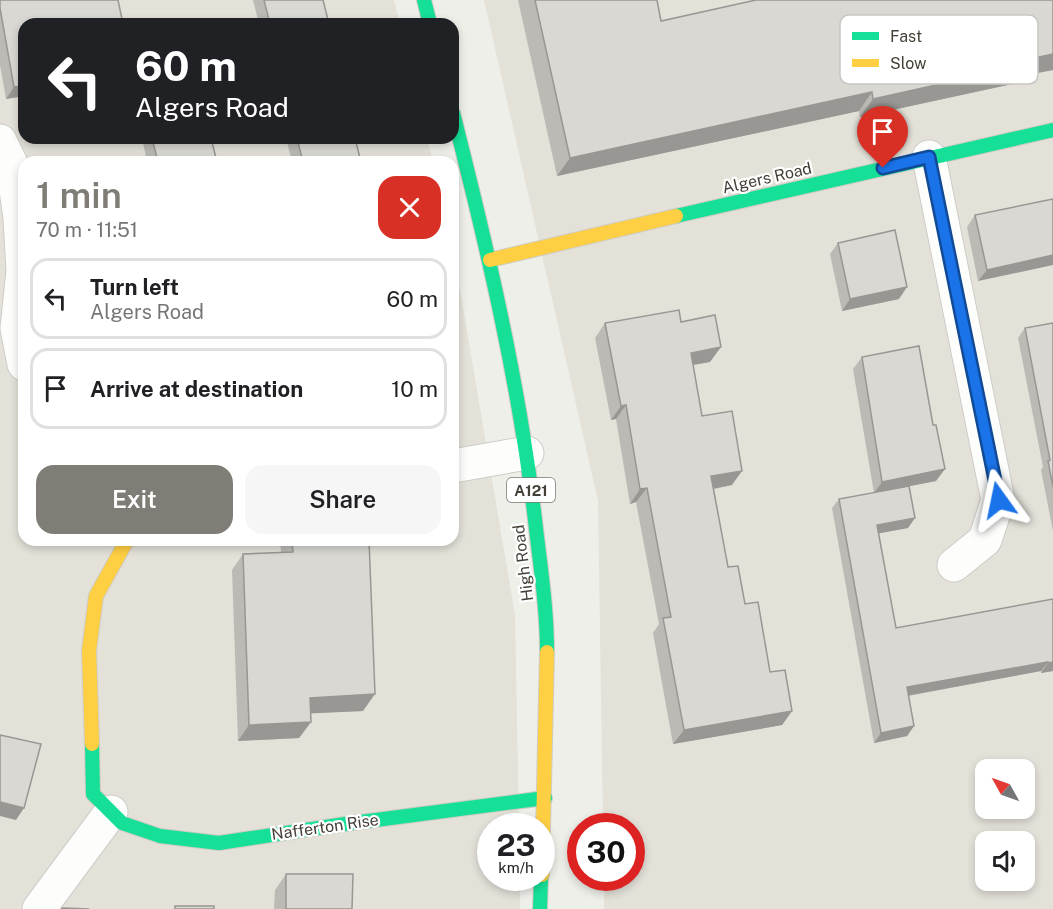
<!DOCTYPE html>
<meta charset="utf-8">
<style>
:root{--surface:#fff;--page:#f6f6f6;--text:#202124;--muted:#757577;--line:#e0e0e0;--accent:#807d76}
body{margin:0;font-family:"Public Sans",sans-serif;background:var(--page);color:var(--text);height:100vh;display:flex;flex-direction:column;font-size:22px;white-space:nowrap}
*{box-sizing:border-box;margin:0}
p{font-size:20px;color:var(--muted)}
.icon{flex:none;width:33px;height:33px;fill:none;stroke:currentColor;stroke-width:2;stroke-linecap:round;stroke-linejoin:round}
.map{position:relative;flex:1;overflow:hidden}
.drawer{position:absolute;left:18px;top:156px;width:441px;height:390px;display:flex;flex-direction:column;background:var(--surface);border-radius:18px;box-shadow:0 3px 9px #0003}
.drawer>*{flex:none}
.guide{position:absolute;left:18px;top:18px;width:441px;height:126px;border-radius:18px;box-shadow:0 3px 9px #0003;background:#202124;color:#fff;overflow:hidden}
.needle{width:39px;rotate:310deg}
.controls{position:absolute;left:975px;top:759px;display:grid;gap:12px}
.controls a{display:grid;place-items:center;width:60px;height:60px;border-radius:12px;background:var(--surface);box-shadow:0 3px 9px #0003;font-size:30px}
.speed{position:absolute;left:477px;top:813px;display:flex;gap:12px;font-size:30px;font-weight:700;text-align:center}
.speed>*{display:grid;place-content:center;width:78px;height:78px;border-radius:50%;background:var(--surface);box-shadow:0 3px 9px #0003;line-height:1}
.speed small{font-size:15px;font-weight:400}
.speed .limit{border:9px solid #d22;background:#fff;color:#111}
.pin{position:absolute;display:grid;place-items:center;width:51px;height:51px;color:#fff;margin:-62px -26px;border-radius:50% 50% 50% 0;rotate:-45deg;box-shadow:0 0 6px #0007}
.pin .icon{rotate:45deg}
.me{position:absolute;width:66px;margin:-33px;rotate:348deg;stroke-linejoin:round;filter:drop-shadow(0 0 4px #0008)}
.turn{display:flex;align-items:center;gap:21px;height:126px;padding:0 18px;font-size:27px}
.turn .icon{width:78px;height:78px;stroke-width:2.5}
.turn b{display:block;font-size:42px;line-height:51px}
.round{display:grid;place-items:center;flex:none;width:63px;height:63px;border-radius:18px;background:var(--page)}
.head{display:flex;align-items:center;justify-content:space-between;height:102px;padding:0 18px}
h1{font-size:36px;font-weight:600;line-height:45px;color:var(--accent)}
.cta{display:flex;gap:12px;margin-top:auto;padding:12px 18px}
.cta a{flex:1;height:69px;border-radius:18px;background:var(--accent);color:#fff;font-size:24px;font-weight:600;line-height:69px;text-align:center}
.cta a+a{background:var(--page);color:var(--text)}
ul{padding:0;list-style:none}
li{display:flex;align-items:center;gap:18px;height:81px;margin:0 12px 9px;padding:0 6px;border:3px solid var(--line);border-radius:18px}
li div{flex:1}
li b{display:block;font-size:22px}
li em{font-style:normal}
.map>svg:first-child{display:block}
</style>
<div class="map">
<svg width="1053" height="909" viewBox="0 0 1053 909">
<rect width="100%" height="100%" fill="#efefea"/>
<path fill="#e3e1d8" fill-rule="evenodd" d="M0 0H394L400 24H24V138H427L433 162H24V540H453V248L515 615 519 826H490V878H520V909H0Z
M484 0H1053V909H604V878H632V826H603L598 501ZM986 770H1024V808H986ZM986 842H1024V880H986Z"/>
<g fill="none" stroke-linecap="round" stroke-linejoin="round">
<g stroke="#cdccc8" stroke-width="35">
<path id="street" d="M0 141 13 168 20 218 23 271 17 328 24 364
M929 157 998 500 985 540 954 565
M453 466 527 453
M39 909 111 812"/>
</g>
<g stroke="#ceccc2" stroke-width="16">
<path id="fast" d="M424 0 430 24
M453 113C487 247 519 382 535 520 540 564 547 607 547 652
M676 216 1053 130
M92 744 93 794 122 823 160 836 219 843 345 824 545 798
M540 909 541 878"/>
</g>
<g stroke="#ceccc2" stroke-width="16">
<path id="slow" d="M490 260 676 216
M92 744 89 651 96 596 126 542 129 540
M542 875 547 652"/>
</g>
<use href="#street" stroke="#fdfdfc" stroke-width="33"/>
<use href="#fast" stroke="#16e098" stroke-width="14"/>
<use href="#slow" stroke="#ffcf43" stroke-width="14"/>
</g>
<path fill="#bbbab5" d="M0 0 24 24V96L6 99 0 65Z
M253 0H323L329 24H259Z
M518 0H657L661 21 1053 0V70L1027 75 1022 82 860 117 859 111 557 176Z
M142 138H211L217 162H147Z
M286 138H355L361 162H292Z
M1053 199 978 281 967 227 975 215Z
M838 243 899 299 842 311 830 254Z
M605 323 710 362 693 365 702 416 732 485 714 489 728 567 745 604 770 672 792 711 782 725 673 744 653 633 659 624 636 502 630 504 616 419 611 420 595 338Z
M1053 323V531L1041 470 1043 467 1018 338 1025 328Z
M862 357 936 481 905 487 908 528 879 533 896 628 1053 599V671L1041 673V671L908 696 914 726 907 736 874 743 832 508 839 499 874 493 853 369Z
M280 540H369L363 711 310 713 311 722 299 738 238 741 232 570 243 554 281 552Z
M286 874 352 909H274L275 890Z"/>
<path fill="#989794" d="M1053 54V70L1027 75 1022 82 860 117 873 99 1034 58Z
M24 86V96L6 99 14 87Z
M872 92 859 111 557 176 570 158Z
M1053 255V265L978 281 987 270Z
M907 287 899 299 842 311 850 299Z
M721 347 710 362 681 367 691 353Z
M626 405 616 419 611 420 621 406Z
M945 469 936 481 874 493 882 482Z
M742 471 732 485 701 491 711 476Z
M647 488 636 502 630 504 640 489Z
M915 518 908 528 870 535 877 525Z
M1048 662 1041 671 900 697 907 687Z
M1053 662V671L1041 673 1048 663Z
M375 694 363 711 298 714 310 698Z
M792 711 782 725 673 744 684 730Z
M311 722 299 738 238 741 249 725Z
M914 726 907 736 874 743 881 733Z
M0 802 24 808 16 820 0 816Z"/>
<path fill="#d9d8d3" stroke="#989794" stroke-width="1.5" d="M0 0H118L123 24H24V86L14 87 0 8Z
M264 0H323L329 24H270Z
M535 0H657L661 21 756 0H1053V54L1034 58 1035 63 873 99 872 92 570 158Z
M152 138H211L217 162H158Z
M297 138H355L361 162H303Z
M1053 199V255L987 270 975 215Z
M895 230 907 287 850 299 838 243Z
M679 310 681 322 715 315 721 347 691 353 702 416 732 411 742 471 711 476 728 567 738 566 745 604 758 602 770 672 785 670 792 711 684 730 663 618 671 617 647 488 640 489 626 405 621 406 605 323Z
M1053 323V487L1048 461 1050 460 1025 328Z
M919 346 933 425H936L945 469 882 482 862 357Z
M909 486 915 518 877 525 896 628 1053 599V662L1048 663V662L907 687 914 726 881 733 839 499Z
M292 540H369L375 694 310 698 311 722 249 725 243 554 293 552Z
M0 735 41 744 24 808 0 802Z
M286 874H353L352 909H286Z
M175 906H214V909H175Z
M63 908 89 909H61Z"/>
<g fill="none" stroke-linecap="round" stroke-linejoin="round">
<g stroke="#114b97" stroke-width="15">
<path id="route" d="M883 168 929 157 999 500"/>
</g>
<use href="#route" stroke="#1a73e8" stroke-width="10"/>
</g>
<g text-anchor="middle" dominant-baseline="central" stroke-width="4.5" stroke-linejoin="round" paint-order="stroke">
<rect fill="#fff" stroke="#7d7973" stroke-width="1.5" x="507" y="478" width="48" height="24" rx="4.5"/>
<g font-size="15" font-weight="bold" fill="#454037">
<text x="531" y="490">A121</text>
</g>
<g font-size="16" fill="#454037" stroke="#fff">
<text transform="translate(767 178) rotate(-13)">Algers Road</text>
<text transform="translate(523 563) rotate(-97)">High Road</text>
<text transform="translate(325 827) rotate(-8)">Nafferton Rise</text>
</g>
</g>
<rect x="840" y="15" width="198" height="69" rx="9" fill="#fff" stroke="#c7c6c3" stroke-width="1.5"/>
<rect x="852" y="32" width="27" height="8" fill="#16e098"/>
<rect x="852" y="59" width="27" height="8" fill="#ffcf43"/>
<g font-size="16" fill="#454037">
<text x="890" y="42">Fast</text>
<text x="890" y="69">Slow</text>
</g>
</svg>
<div class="controls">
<a><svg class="needle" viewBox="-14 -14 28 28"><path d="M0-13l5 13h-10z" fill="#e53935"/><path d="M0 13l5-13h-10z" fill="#757577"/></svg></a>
<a><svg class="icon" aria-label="sound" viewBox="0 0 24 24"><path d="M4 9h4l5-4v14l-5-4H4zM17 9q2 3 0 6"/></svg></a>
</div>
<div class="speed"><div>23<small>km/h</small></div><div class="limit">30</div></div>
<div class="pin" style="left:883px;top:168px;background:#d93025"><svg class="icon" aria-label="arrive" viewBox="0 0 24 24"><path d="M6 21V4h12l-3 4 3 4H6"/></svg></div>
<svg class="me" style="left:999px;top:500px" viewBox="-20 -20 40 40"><path d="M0-17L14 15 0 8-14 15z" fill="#1a73e8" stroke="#fff" stroke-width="4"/></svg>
<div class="guide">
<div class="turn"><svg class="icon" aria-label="left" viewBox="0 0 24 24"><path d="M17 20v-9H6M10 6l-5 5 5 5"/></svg><div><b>60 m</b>Algers Road</div></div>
</div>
<section class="drawer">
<div class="head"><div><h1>1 min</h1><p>70 m · 11:51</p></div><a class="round" style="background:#d93025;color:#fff"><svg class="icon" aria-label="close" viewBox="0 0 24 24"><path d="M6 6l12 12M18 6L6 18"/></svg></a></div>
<ul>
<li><svg class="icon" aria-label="left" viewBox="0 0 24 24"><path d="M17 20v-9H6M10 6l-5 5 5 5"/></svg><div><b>Turn left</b><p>Algers Road</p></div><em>60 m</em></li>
<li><svg class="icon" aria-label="arrive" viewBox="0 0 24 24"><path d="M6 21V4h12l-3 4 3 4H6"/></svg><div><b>Arrive at destination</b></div><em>10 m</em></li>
</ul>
<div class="cta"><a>Exit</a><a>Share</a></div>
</section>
</div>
